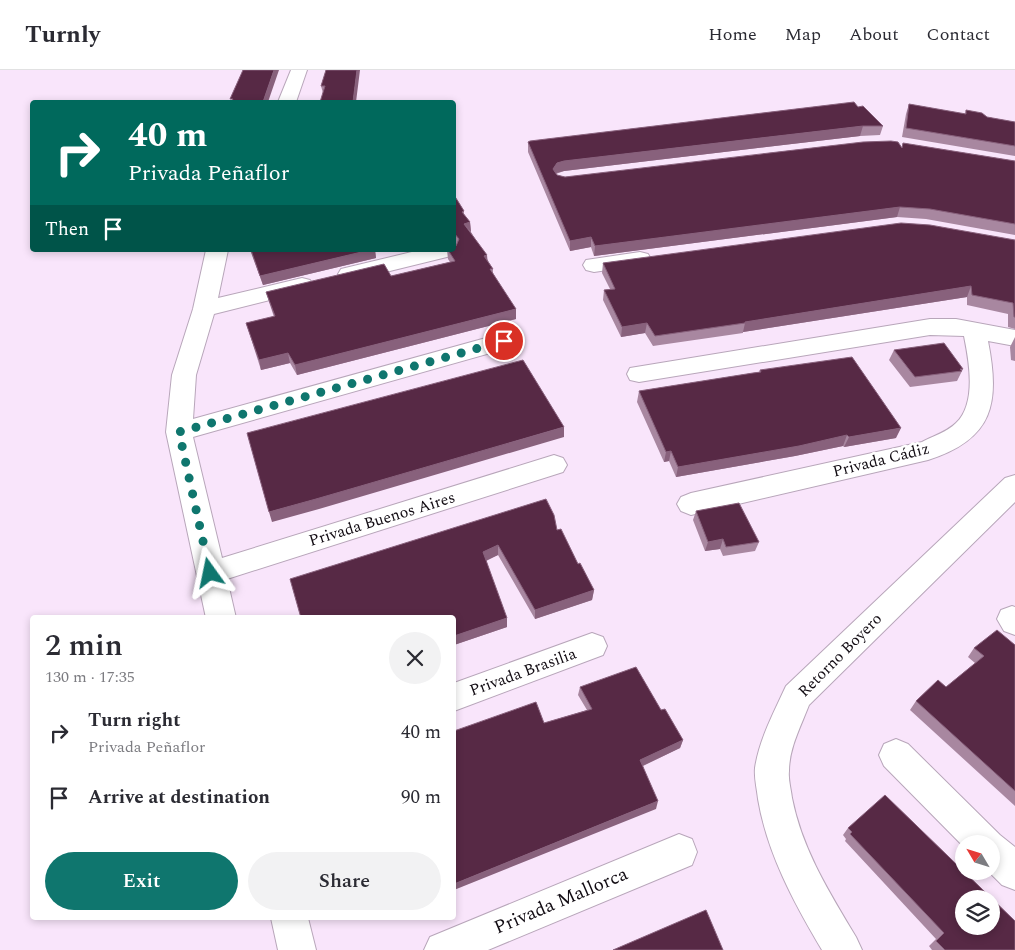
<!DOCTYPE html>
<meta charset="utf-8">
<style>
:root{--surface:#fff;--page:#f2f2f3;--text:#2b2b33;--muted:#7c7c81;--line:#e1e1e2;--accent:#0f766e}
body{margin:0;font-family:Spectral,serif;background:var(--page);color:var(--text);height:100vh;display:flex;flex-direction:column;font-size:19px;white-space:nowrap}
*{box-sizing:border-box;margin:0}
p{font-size:16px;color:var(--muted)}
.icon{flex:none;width:28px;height:28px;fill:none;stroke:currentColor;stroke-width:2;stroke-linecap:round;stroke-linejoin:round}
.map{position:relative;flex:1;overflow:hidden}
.details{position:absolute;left:30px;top:545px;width:426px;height:305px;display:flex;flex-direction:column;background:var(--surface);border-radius:5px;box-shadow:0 2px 8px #0003}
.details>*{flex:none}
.top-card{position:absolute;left:30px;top:30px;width:426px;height:152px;border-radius:5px;box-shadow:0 2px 8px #0003;background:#00695c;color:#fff;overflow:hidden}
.needle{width:32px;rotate:308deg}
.controls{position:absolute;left:955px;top:765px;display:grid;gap:10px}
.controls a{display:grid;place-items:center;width:45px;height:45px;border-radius:50%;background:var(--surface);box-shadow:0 2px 8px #0003;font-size:25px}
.pin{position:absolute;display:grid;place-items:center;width:42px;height:42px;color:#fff;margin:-21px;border:2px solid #fff;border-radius:50%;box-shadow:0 1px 5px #0007}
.me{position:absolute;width:55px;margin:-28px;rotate:348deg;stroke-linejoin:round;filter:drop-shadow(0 0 4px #0008)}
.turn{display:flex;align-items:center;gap:18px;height:105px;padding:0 15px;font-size:22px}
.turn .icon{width:65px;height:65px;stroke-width:2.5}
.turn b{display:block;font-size:35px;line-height:42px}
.then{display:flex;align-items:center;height:48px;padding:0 15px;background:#0003;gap:10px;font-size:19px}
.round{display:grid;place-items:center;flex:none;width:52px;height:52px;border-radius:26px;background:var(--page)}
.overview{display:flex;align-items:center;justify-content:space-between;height:85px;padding:0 15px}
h1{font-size:30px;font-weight:600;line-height:38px}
.button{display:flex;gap:10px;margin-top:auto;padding:10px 15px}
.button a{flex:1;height:58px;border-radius:30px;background:var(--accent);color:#fff;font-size:20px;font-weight:600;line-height:58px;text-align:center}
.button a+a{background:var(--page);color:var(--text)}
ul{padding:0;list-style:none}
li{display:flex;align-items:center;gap:15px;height:65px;padding:0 15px}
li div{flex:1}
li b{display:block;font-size:19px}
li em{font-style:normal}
header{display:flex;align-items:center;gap:30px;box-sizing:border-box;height:70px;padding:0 25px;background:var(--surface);border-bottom:1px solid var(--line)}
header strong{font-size:24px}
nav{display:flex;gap:28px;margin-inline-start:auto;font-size:18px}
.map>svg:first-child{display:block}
</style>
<header>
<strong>Turnly</strong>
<nav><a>Home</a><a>Map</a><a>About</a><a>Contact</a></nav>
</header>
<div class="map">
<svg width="1015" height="880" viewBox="0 0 1015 880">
<rect width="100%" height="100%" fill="#f9e5fb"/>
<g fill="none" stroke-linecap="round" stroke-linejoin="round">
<g stroke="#b8a6ba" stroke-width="2">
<path id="street" d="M291 0H307L296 32H278Z
M454 175 458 180 455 185 349 211 341 209 338 204 341 199 420 180H454Z
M206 180H228L218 228 302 208 310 210 313 215 310 220 214 244 196 305 193 349 504 263 512 265 516 271 512 277 193 367 222 488 554 385 563 388 567 395 563 402 227 509 236 548H206L166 362 172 305 193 239Z
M640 182 648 184 651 189 648 194 594 202 586 200 583 195 586 190Z
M930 249H956L1015 260V276L988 271C1000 333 994 369 928 390L691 445 681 441 677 434 681 427 691 423 922 372C933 366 947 362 956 353 977 333 969 291 964 266L930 265 639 312 630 310 627 304 630 298Z
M1015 405V432L809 635C801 656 789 678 789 701 788 710 791 719 792 728 802 779 829 822 856 867L862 880H822C794 833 767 783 758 729 757 719 754 708 755 698 759 670 774 642 786 616L1005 408Z
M1012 536 1015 537V565L1004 561 997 549 1001 540Z
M592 563 603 567 607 576 603 585 454 641V613Z
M896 669 908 674 1000 765 1015 777V820L1002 815 988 801H991V774H964V777L884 696 879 685 884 674Z
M679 764 692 769 697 782 692 795 488 880H424L430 867Z
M271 848H308L316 880H278Z"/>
</g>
<use href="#street" fill="#fff" fill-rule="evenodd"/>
</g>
<path fill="#a887a0" d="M326 0 356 32 323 23 321 16Z
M909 34 965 44 966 40 987 47 1015 52V86L902 67 906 44Z
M858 37 883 56 880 65 860 66 564 101 556 104 557 105 565 107 902 77 903 73 1015 91V165L926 149 897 147 594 186 591 177 570 181 528 82V72Z
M454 125 464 141V144L470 152 471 162 493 199V203L516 249 297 305 290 293 261 300 246 253 274 247 269 232 266 222 391 206 450 192 448 189 447 180H454L456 175 454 173V174Z
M1015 170V259L1008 257V244L967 235V227L743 262V263L653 276 645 263 621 267 603 230 604 220 610 219 602 203 603 193Z
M250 180H375L376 188 263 215Z
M1015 267V291L1011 290 1010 277Z
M894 280 963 299 957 311 910 317 889 290Z
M760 300 896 368 844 377 843 376 795 386 676 407 669 391 664 392 637 332 639 321 759 302Z
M696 441 759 472 755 481 723 486 720 479 705 481 693 450Z
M557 460 594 520 592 530 535 549 498 485 486 490 507 557 454 575V548L290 509Z
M1015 575V736L910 640 916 631 946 617 975 593 968 587 974 578Z
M580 617 661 640 683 670 680 678 643 696 656 739 544 653 587 640 578 625Z
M848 758 1015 880H932L929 876 936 869 845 771 846 769 843 765Z"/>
<path fill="#88617c" d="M274 0H279L268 32H263Z
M357 0H360L356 32H353Z
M863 56 860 66 564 101 556 103 552 109 553 99 557 93 564 91Z
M900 137 897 147 594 186 595 176Z
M470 152 471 162 464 154Z
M591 167V177L570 181V171Z
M370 180H375L376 188 263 215 260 206Z
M487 185 488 195 484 186Z
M971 216 967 227 743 262 745 253V252Z
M516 239V249L297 305 295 295Z
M647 253 645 263 621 267 622 257Z
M288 283 290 293 261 300 259 290Z
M564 357V367L319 439 272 452 269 442Z
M901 358 896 368 844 377 849 367Z
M847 365 843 376 795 386 676 407 678 397Z
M671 381 669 391 664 392 666 382Z
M723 469 720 479 705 481 708 472Z
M498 475V485L484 492 483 482Z
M594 520 592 530 535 549V540Z
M507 548V557L454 575V566Z
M683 670 680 678 638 698 640 690Z
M658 731 656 739 454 820V814Z"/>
<path fill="#572945" stroke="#88617c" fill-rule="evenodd" d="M243 0H274L263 32H231L233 29H230Z
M326 0H357L353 32H320L325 16H321Z
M854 32 858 37 863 36 883 56H863L564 91 557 93 553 99 557 105 565 107 863 72 891 71 898 72 902 78 903 73 1015 91V154L930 139 900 137 595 176 591 167 570 171 528 72 530 71Z
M909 34 966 44V40L982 43 987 47 1015 52V76L906 58Z
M454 125 464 141 462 142 470 152 464 154 487 185 484 186 493 199H490L516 239 295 295 288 283 259 290 246 253 275 246 266 222 384 194 391 206 455 191 448 180H454V176H456L459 169 454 163Z
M901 153 930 155 1015 170V247H1014L1013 233 972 225 971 216 745 252V253L655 266 647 253 622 257 604 220 615 219 603 193Z
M251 180H370L260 206Z
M944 273 963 299H960L962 301 915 307 894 280Z
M852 287 901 358 849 367 847 365 799 376 678 397 671 381 666 382 639 321 753 303 761 302 760 300Z
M523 290 564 357 316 429 269 442 247 363Z
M546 429 554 445 557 460 561 459 578 494 580 493 594 520 535 540 498 475 483 482 507 548 454 566V548H301L290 509Z
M739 433 759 472 726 477 723 469 708 472 696 441Z
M997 560 1015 575V721L916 631 938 610 946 617 984 586 974 578Z
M636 597 661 640 665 639 683 670 640 690 658 731 454 814V661L536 632 544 653 592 639 580 617Z
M885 725 1015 851V880H945L936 871 944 863 850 764 852 762 848 758ZM964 829H991V856H964Z
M706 840 723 880H613Z"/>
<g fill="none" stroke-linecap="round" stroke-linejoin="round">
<path stroke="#0f766e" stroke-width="9" stroke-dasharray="0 16.2" d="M210 503 179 362 504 271"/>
</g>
<g text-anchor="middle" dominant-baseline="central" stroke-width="5" stroke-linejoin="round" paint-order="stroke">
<g font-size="16" fill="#110b12" stroke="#fff">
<text transform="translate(881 390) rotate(-14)">Privada Cádiz</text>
<text transform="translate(382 449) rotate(-17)">Privada Buenos Aires</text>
<text transform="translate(840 585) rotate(-45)">Retorno Boyero</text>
<text transform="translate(523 602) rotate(-20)">Privada Brasilia</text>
</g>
<g font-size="19" fill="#110b12" stroke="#fff">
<text transform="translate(561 831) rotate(-23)">Privada Mallorca</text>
</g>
</g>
</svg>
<div class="controls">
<a><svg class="needle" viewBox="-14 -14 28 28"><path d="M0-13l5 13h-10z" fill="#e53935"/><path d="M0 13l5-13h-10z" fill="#7c7c81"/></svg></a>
<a><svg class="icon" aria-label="layers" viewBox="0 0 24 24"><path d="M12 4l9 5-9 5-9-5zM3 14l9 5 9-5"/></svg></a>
</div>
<div class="pin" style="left:504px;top:271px;background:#d93025"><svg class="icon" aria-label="arrive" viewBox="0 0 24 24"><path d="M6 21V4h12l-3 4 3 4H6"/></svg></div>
<svg class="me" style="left:210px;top:503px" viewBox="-20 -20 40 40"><path d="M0-17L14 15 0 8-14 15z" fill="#0f766e" stroke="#fff" stroke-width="4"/></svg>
<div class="top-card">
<div class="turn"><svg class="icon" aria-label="right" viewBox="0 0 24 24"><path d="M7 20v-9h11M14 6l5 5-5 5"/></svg><div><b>40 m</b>Privada Peñaflor</div></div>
<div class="then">Then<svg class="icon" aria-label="arrive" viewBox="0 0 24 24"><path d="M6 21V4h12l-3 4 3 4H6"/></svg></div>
</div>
<section class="details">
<div class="overview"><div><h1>2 min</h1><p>130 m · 17:35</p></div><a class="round"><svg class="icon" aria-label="close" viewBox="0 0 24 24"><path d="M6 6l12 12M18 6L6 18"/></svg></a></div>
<ul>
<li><svg class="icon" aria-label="right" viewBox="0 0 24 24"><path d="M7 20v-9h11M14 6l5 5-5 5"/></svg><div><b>Turn right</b><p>Privada Peñaflor</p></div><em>40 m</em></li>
<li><svg class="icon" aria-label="arrive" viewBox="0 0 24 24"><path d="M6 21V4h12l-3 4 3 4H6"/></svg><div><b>Arrive at destination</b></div><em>90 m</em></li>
</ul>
<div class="button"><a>Exit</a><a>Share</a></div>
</section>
</div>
